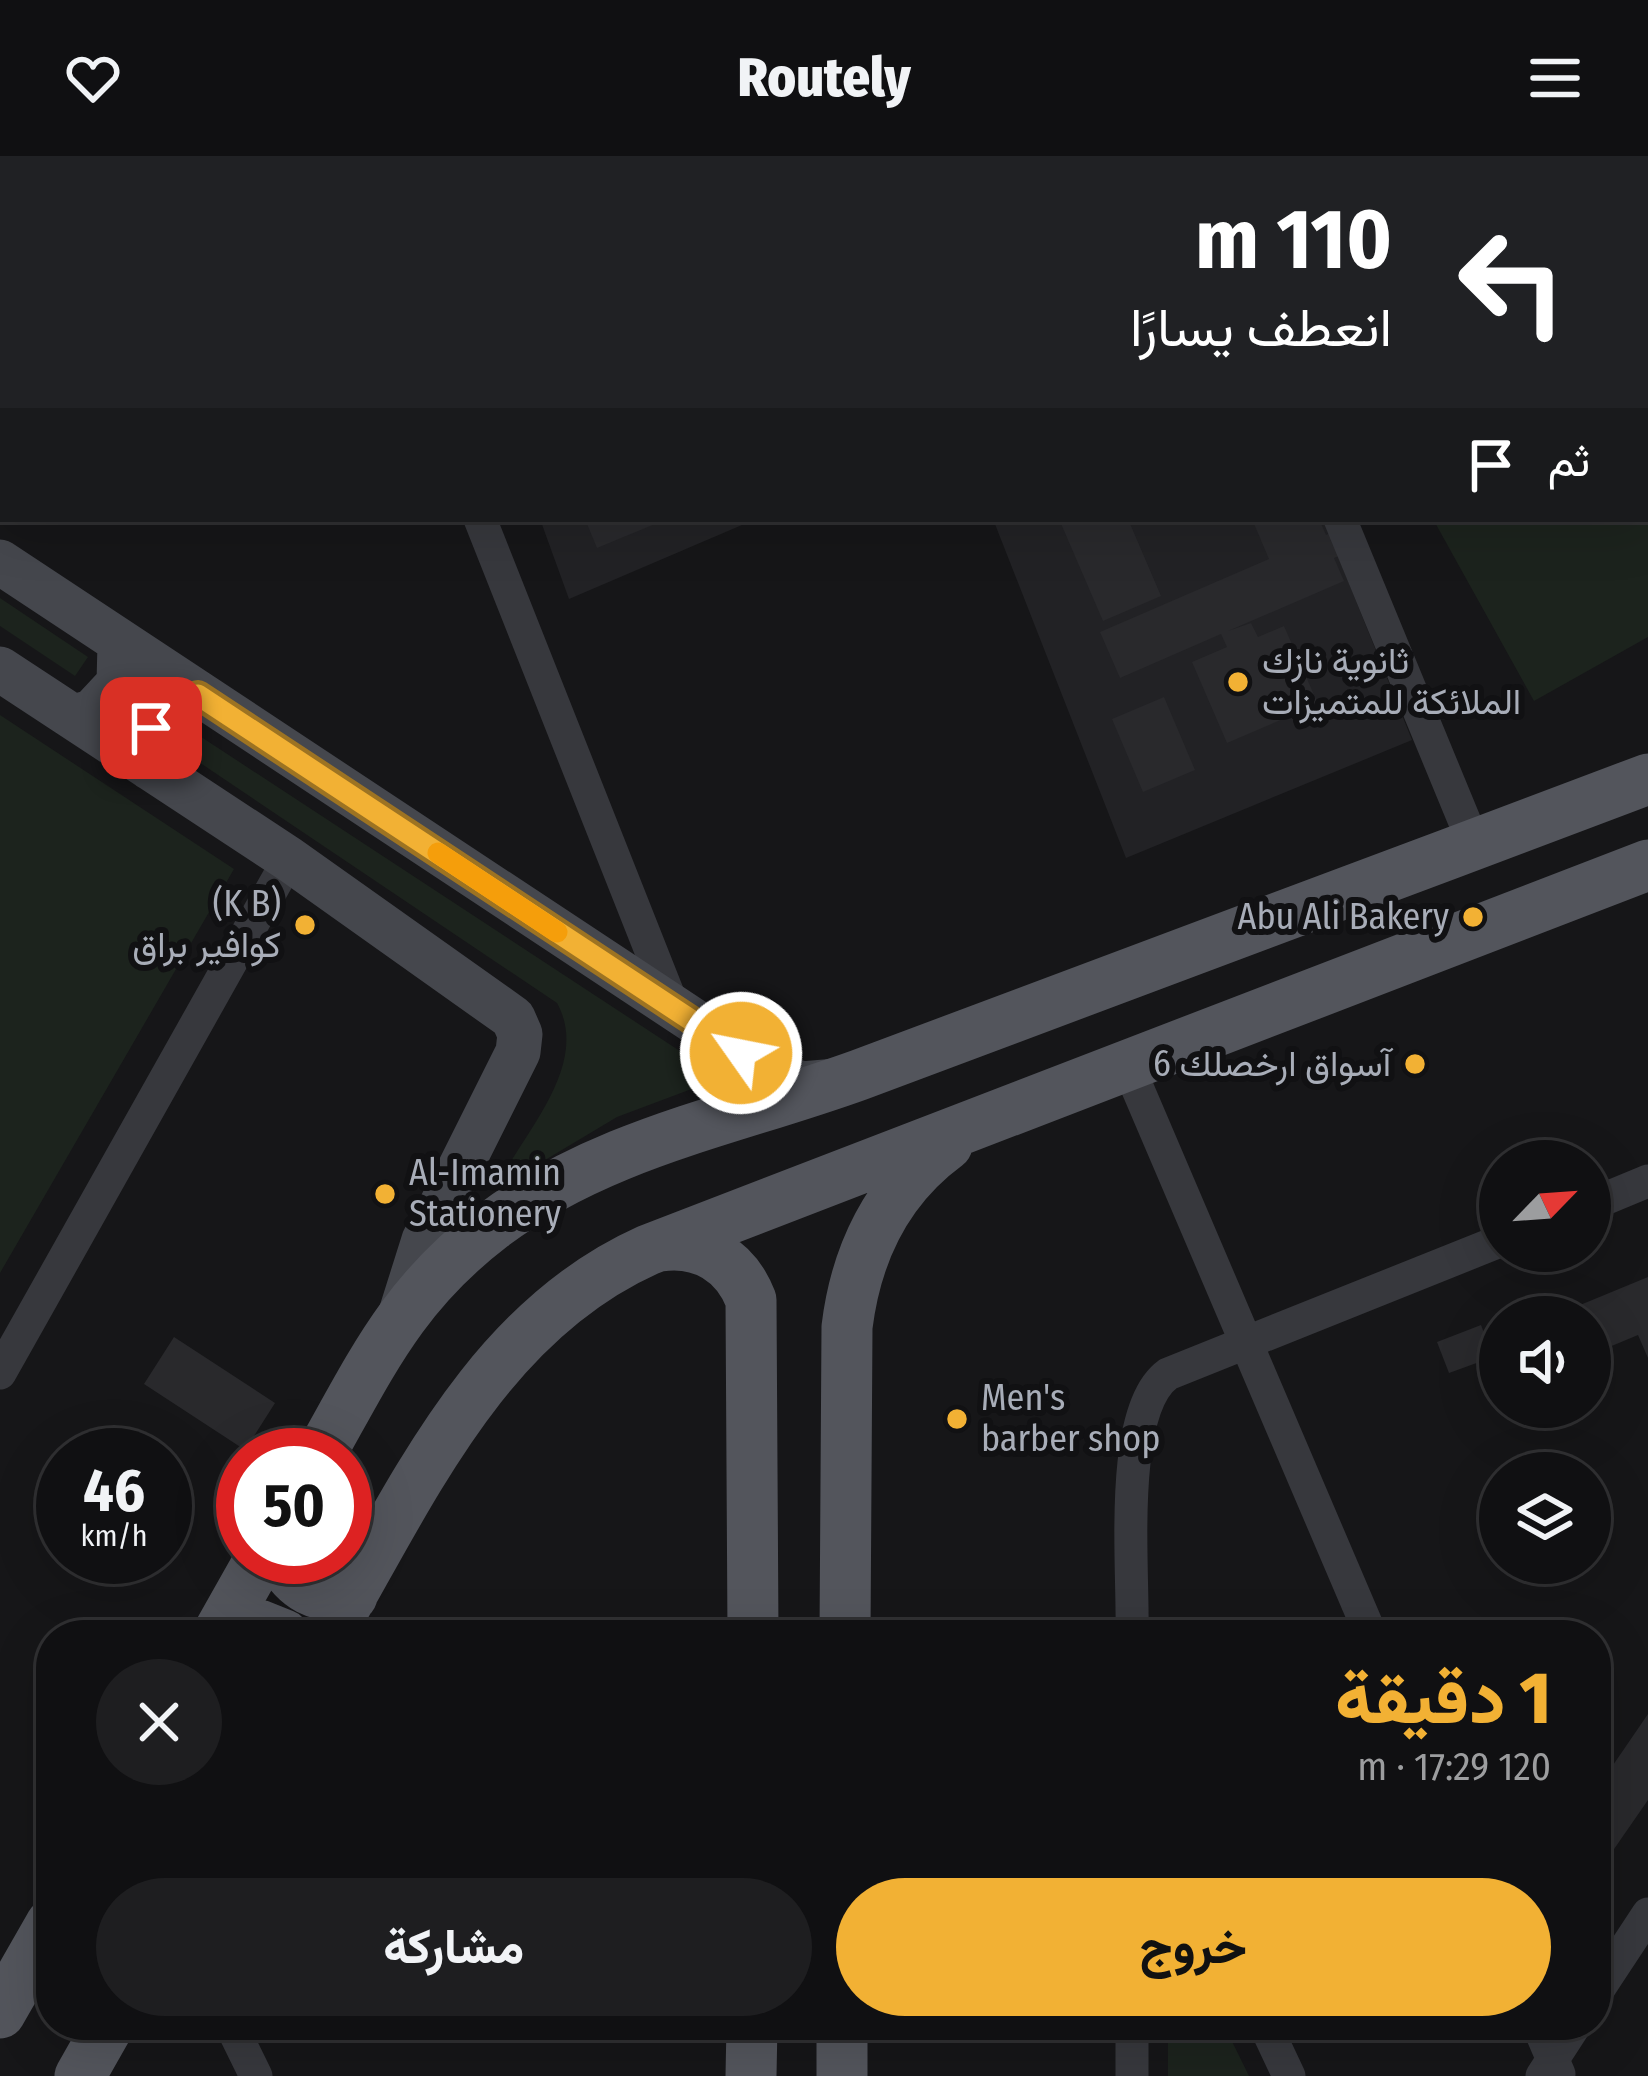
<!DOCTYPE html>
<html lang="ar">
<meta charset="utf-8">
<style>
:root{--surface:#101012;--page:#1e1e20;--text:#f1f3f6;--muted:#9c9d9f;--line:#303032;--accent:#f2b134}
body{margin:0;font-family:"Fira Sans Condensed",Vazirmatn,sans-serif;background:var(--page);color:var(--text);direction:rtl;height:100vh;display:flex;flex-direction:column;font-size:45px;white-space:nowrap}
*{box-sizing:border-box;margin:0}
p{font-size:39px;color:var(--muted)}
.icon{flex:none;width:66px;height:66px;fill:none;stroke:currentColor;stroke-width:2;stroke-linecap:round;stroke-linejoin:round}
.map{position:relative;flex:1;overflow:hidden;direction:ltr}
.sheet{position:absolute;left:36px;top:1464px;width:1575px;height:420px;display:flex;flex-direction:column;background:var(--surface);border-radius:48px;box-shadow:0 12px 48px #0002,0 0 0 3px var(--line);direction:rtl}
.sheet>*{flex:none}
.top-card{position:absolute;left:0px;top:0px;width:1650px;height:366px;box-shadow:0 12px 48px #0002,0 0 0 3px var(--line);direction:rtl;background:#202124;color:#fff;overflow:hidden}
.needle{width:78px;rotate:65deg}
.controls{position:absolute;left:1479px;top:984px;display:grid;gap:24px}
.controls a{display:grid;place-items:center;width:132px;height:132px;border-radius:50%;background:var(--surface);box-shadow:0 12px 48px #0002,0 0 0 3px var(--line);font-size:60px}
.speed{position:absolute;left:36px;top:1272px;display:flex;gap:24px;font-size:60px;font-weight:700;text-align:center}
.speed>*{display:grid;place-content:center;width:156px;height:156px;border-radius:50%;background:var(--surface);box-shadow:0 12px 48px #0002,0 0 0 3px var(--line);line-height:1}
.speed small{font-size:30px;font-weight:400}
.speed .limit{border:18px solid #d22;background:#fff;color:#111}
.pin{position:absolute;display:grid;place-items:center;width:102px;height:102px;color:#fff;margin:-51px;border-radius:24px;box-shadow:0 6px 18px #0006}
.me{position:absolute;width:132px;margin:-66px;rotate:303deg;stroke-linejoin:round;filter:drop-shadow(0 0 9px #0008)}
.turn{display:flex;align-items:center;gap:42px;height:252px;padding:0 60px;font-size:54px}
.turn .icon{width:156px;height:156px;stroke-width:2.5}
.turn b{display:block;font-size:84px;line-height:102px}
.then{display:flex;align-items:center;height:114px;padding:0 60px;background:#0003;gap:24px;font-size:45px}
.round{display:grid;place-items:center;flex:none;width:126px;height:126px;border-radius:63px;background:var(--page)}
.overview{display:flex;align-items:center;justify-content:space-between;height:204px;padding:0 60px}
h1{font-size:72px;font-weight:800;line-height:90px;color:var(--accent)}
.primary-button{display:flex;gap:24px;margin-top:auto;padding:24px 60px}
.primary-button a{flex:1;height:138px;border-radius:72px;background:var(--accent);color:#111;font-size:48px;font-weight:800;line-height:138px;text-align:center}
.primary-button a+a{background:var(--page);color:var(--text)}
header{display:flex;justify-content:space-between;align-items:center;height:156px;padding:0 60px;background:var(--surface);font-size:54px;font-weight:800}
.map>svg:first-child{display:block}
</style>
<header><svg class="icon" aria-label="menu" viewBox="0 0 24 24"><path d="M4 6h16M4 12h16M4 18h16"/></svg>Routely<svg class="icon" aria-label="heart" viewBox="0 0 24 24"><path d="M12 20l-8-8c-3-5 5-10 8-4 3-6 11-1 8 4z"/></svg></header>
<div class="map">
<svg width="1648" height="1920" viewBox="0 0 1648 1920">
<rect width="100%" height="100%" fill="#161618"/>
<path fill="#222225" d="M406 0H1092L1093 3H407Z
M540 363H756L569 443Z
M993 363H1323L1412 584 1126 702Z"/>
<path fill="#1c231d" d="M1374 0H1648V481L1534 545 1433 363H1647V3H1369Z
M0 442 88 501 75 520 0 470Z
M0 559 234 713 0 1117Z
M183 569 721 922 617 961 515 1022 509 1020 507 1012C535 964 588 903 557 847L178 592 168 582Z
M1168 1869H1224L1249 1920H1168Z"/>
<path fill="#29292c" d="M585 363H667L597 392Z
M1059 363H1128L1161 440 1103 465Z
M1252 363H1319L1326 379 1339 373 1348 396 1334 402 1344 425 1228 475 1251 467 1258 481 1284 470 1318 548 1227 587 1192 506 1227 491 1221 478 1120 522 1100 476 1269 403Z
M1164 541 1195 614 1143 636 1112 563Z
M1648 1121V1202L1638 1179 1590 1199V1161H1551Z
M1481 1169 1493 1201 1449 1217 1437 1186Z
M174 1181 275 1247 245 1294 144 1228Z
M1648 1558V1644L1612 1696 1596 1685V1634Z"/>
<g fill="none" stroke-linecap="round" stroke-linejoin="round">
<path stroke="#37383d" stroke-width="33" d="M336 0 338 3
M1191 0 1192 3
M162 3 164 0
M0 330 3 324
M480 363 674 853
M1340 363 1474 688
M1128 910 1371 1479
M1590 1049 1648 1025
M0 1217 289 703
M1132 1479C1134 1416 1117 1255 1168 1218L1500 1085
M1596 1837 1648 1758
M231 1869 256 1920
M1132 1869V1920
M1265 1869 1289 1920
M1538 1869 1559 1918
M1542 1920 1575 1869"/>
<path stroke="#45474d" stroke-width="45" d="M0 406 774 918 802 928 837 925
M0 513 289 703 513 862 520 878 518 896 424 1084 401 1157
M73 561 92 556 119 527 120 487
M150 612 151 572 178 544 198 539"/>
<path stroke="#53555c" stroke-width="51" d="M660 1090C702 1084 736 1105 751 1144L753 1479
M320 1299C373 1205 403 1138 492 1070 602 987 732 965 859 919 1122 822 1385 722 1648 623
M279 1401C296 1432 317 1443 352 1440
M217 1479 261 1401
M221 1479 259 1469 284 1479
M329 1479C413 1334 487 1166 648 1094L1648 709
M845 1479 847 1171C856 1098 887 1033 947 989
M0 1857 51 1768
M80 1920 109 1869
M751 1920 752 1869
M842 1920V1869"/>
</g>
<g fill="none" stroke-linecap="round" stroke-linejoin="round">
<g stroke="#9d7322" stroke-width="30">
<path id="route" d="M151 572 178 544 198 539 741 897"/>
</g>
<use href="#route" stroke="#f2b134" stroke-width="21"/>
<path stroke="#f59e0b" stroke-width="21" d="M438 697 557 776"/>
</g>
<g fill="#f2b134" stroke="#111113" stroke-width="4.5">
<circle cx="1238" cy="526" r="12"/>
<circle cx="1473" cy="761" r="12"/>
<circle cx="305" cy="769" r="12"/>
<circle cx="1415" cy="908" r="12"/>
<circle cx="385" cy="1038" r="12"/>
<circle cx="957" cy="1263" r="12"/>
</g>
<g text-anchor="middle" dominant-baseline="central" stroke-width="12" stroke-linejoin="round" paint-order="stroke">
<g font-size="36" fill="#a8adb8" stroke="#111113" text-anchor="start">
<text x="1262" y="505">ثانوية نازك<tspan x="1262" dy="41">الملائكة للمتميزات</tspan></text>
<text x="281" y="748" text-anchor="end">(K B)<tspan x="281" dy="41">كوافير براق</tspan></text>
<text x="1449" y="761" text-anchor="end">Abu Ali Bakery</text>
<text x="1391" y="908" text-anchor="end">6 آسواق ارخصلك</text>
<text x="409" y="1017">Al-Imamin<tspan x="409" dy="41">Stationery</tspan></text>
<text x="981" y="1242">Men's<tspan x="981" dy="41">barber shop</tspan></text>
</g>
</g>
</svg>
<div class="controls">
<a><svg class="needle" viewBox="-14 -14 28 28"><path d="M0-13l5 13h-10z" fill="#e53935"/><path d="M0 13l5-13h-10z" fill="#9c9d9f"/></svg></a>
<a><svg class="icon" aria-label="sound" viewBox="0 0 24 24"><path d="M4 9h4l5-4v14l-5-4H4zM17 9q2 3 0 6"/></svg></a>
<a><svg class="icon" aria-label="layers" viewBox="0 0 24 24"><path d="M12 4l9 5-9 5-9-5zM3 14l9 5 9-5"/></svg></a>
</div>
<div class="speed"><div>46<small>km/h</small></div><div class="limit">50</div></div>
<div class="pin" style="left:151px;top:572px;background:#d93025"><svg class="icon" aria-label="arrive" viewBox="0 0 24 24"><path d="M6 21V4h12l-3 4 3 4H6"/></svg></div>
<svg class="me" style="left:741px;top:897px" viewBox="-20 -20 40 40"><circle r="17" fill="#f2b134" stroke="#fff" stroke-width="3"/><path d="M0-11L8 9 0 5-8 9z" fill="#fff"/></svg>
<div class="top-card">
<div class="turn"><svg class="icon" aria-label="left" viewBox="0 0 24 24"><path d="M17 20v-9H6M10 6l-5 5 5 5"/></svg><div><b>110 m</b>انعطف يسارًا</div></div>
<div class="then">ثم<svg class="icon" aria-label="arrive" viewBox="0 0 24 24"><path d="M6 21V4h12l-3 4 3 4H6"/></svg></div>
</div>
<section class="sheet">
<div class="overview"><div><h1>1 دقيقة</h1><p>120 m · 17:29</p></div><a class="round"><svg class="icon" aria-label="close" viewBox="0 0 24 24"><path d="M6 6l12 12M18 6L6 18"/></svg></a></div>
<div class="primary-button"><a>خروج</a><a>مشاركة</a></div>
</section>
</div>
